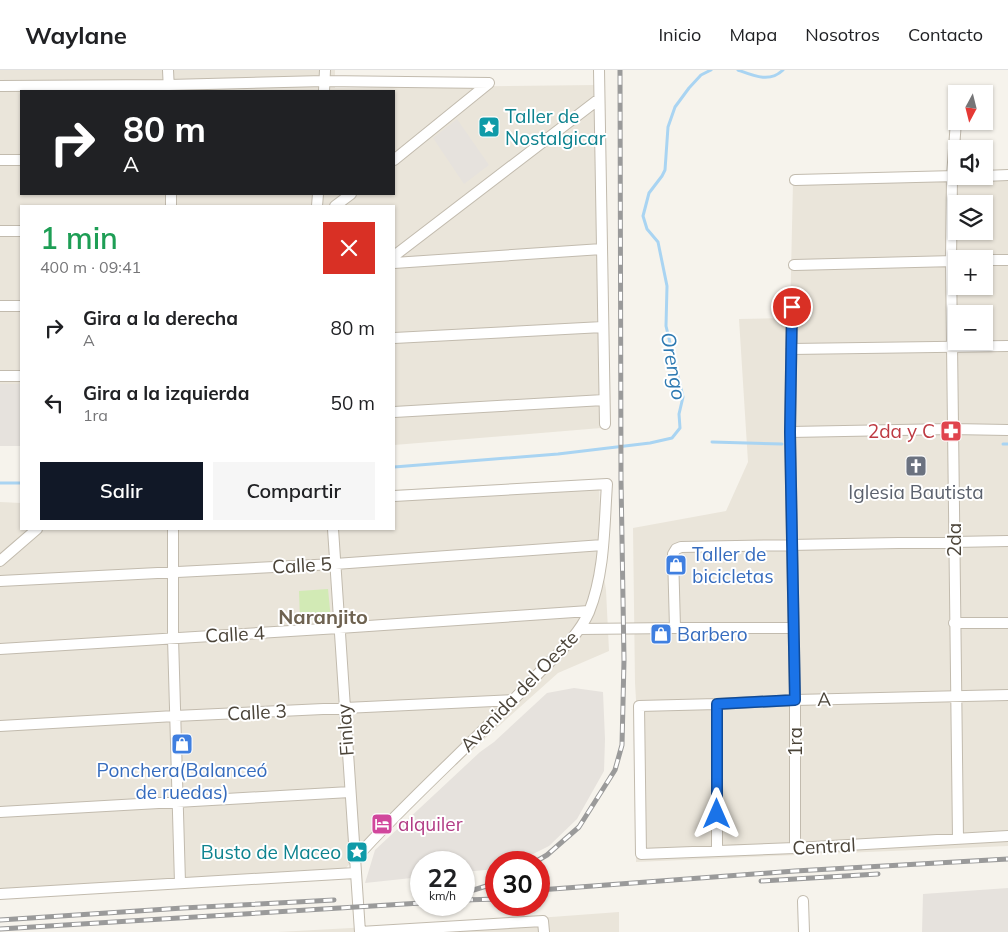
<!DOCTYPE html>
<html lang="es">
<meta charset="utf-8">
<style>
:root{--surface:#fff;--page:#f6f6f6;--text:#202124;--muted:#757577;--line:#e0e0e0;--accent:#111827}
body{margin:0;font-family:Mulish,sans-serif;background:var(--page);color:var(--text);height:100vh;display:flex;flex-direction:column;font-size:19px;white-space:nowrap}
*{box-sizing:border-box;margin:0}
p{font-size:16px;color:var(--muted)}
.icon{flex:none;width:28px;height:28px;fill:none;stroke:currentColor;stroke-width:2;stroke-linecap:round;stroke-linejoin:round}
.map{position:relative;flex:1;overflow:hidden}
.panel{position:absolute;left:20px;top:135px;width:375px;height:325px;display:flex;flex-direction:column;background:var(--surface);border-radius:0px;box-shadow:0 1px 4px #0004}
.panel>*{flex:none}
.guide{position:absolute;left:20px;top:20px;width:375px;height:105px;border-radius:0px;box-shadow:0 1px 4px #0004;background:#202124;color:#fff;overflow:hidden}
.needle{width:32px;rotate:187deg}
.buttons{position:absolute;left:948px;top:15px;display:grid;gap:10px}
.buttons a{display:grid;place-items:center;width:45px;height:45px;border-radius:0px;background:var(--surface);box-shadow:0 1px 4px #0004;font-size:25px}
.speed{position:absolute;left:410px;top:781px;display:flex;gap:10px;font-size:25px;font-weight:700;text-align:center}
.speed>*{display:grid;place-content:center;width:65px;height:65px;border-radius:50%;background:var(--surface);box-shadow:0 1px 4px #0004;line-height:1}
.speed small{font-size:12px;font-weight:400}
.speed .limit{border:8px solid #d22;background:#fff;color:#111}
.pin{position:absolute;display:grid;place-items:center;width:42px;height:42px;color:#fff;margin:-21px;border:2px solid #fff;border-radius:50%;box-shadow:0 1px 5px #0007}
.me{position:absolute;width:55px;margin:-28px;rotate:0deg;stroke-linejoin:round;filter:drop-shadow(0 0 4px #0008)}
.turn{display:flex;align-items:center;gap:18px;height:105px;padding:0 20px;font-size:22px}
.turn .icon{width:65px;height:65px;stroke-width:2.5}
.turn b{display:block;font-size:35px;line-height:42px}
.round{display:grid;place-items:center;flex:none;width:52px;height:52px;border-radius:0px;background:var(--page)}
.summary{display:flex;align-items:center;justify-content:space-between;height:85px;padding:0 20px}
h1{font-size:30px;font-weight:600;line-height:38px;color:#1e9e55}
.button{display:flex;gap:10px;margin-top:auto;padding:10px 20px}
.button a{flex:1;height:58px;border-radius:0px;background:var(--accent);color:#fff;font-size:20px;font-weight:600;line-height:58px;text-align:center}
.button a+a{background:var(--page);color:var(--text)}
ul{padding:0;list-style:none}
li{display:flex;align-items:center;gap:15px;height:75px;padding:0 20px}
li div{flex:1}
li b{display:block;font-size:19px}
li em{font-style:normal}
header{display:flex;align-items:center;gap:30px;box-sizing:border-box;height:70px;padding:0 25px;background:var(--surface);border-bottom:1px solid var(--line)}
header strong{font-size:24px}
nav{display:flex;gap:28px;margin-inline-start:auto;font-size:18px}
.map>svg:first-child{display:block}
</style>
<header>
<strong>Waylane</strong>
<nav><a>Inicio</a><a>Mapa</a><a>Nosotros</a><a>Contacto</a></nav>
</header>
<div class="map">
<svg width="1008" height="862" viewBox="0 0 1008 862">
<rect width="100%" height="100%" fill="#f6f3ec"/>
<path fill="#eae5da" fill-rule="evenodd" d="M0 0H335V18L596 15 601 358 394 375V136H21V376H0ZM21 21H394V124H21Z
M1008 104V776L636 792 639 680 635 613 633 458 726 441 748 392 739 249 790 248 793 112ZM956 134H984V161H956ZM956 189H984V216H956ZM956 244H984V271H956Z
M599 409 601 489 606 520 609 581 558 603 373 769 345 799 0 820V432L21 433V459H394V420Z
M619 842V862H278L551 847Z"/>
<path fill="#e6e2dd" d="M457 49 489 95 464 114 433 68Z
M0 314H21V376H0Z
M574 618 603 622 605 669 604 701 577 749 549 776 517 792H496V799L464 802V792H421V807L365 813 375 780 480 682 494 672 547 623Z
M1008 818V862H922L923 824Z"/>
<path fill="#d2eab5" d="M328 519 331 550H300L299 521Z"/>
<g fill="none" stroke-linecap="round" stroke-linejoin="round">
<path stroke="#a9d4f2" stroke-width="3" d="M738 0C754 6 770 13 783 0
M712 372 782 374
M1003 374H1008
M394 397 558 384 650 373 672 368 680 358 679 344 683 327 666 256 667 216 658 172 647 159 643 146 649 123 662 106 665 100 668 57 675 37 689 18 701 5 711 0
M0 413H21"/>
<g stroke="#c2bbae" stroke-width="12">
<path id="minor" d="M168 0 169 21
M599 0 605 354
M0 16 169 15 324 11 489 13
M324 21 325 0
M956 51 952 106 951 191 958 769
M0 90H21
M394 90 489 13
M984 106 1008 105
M795 110 956 106
M171 136V124
M317 136 318 124
M335 136 351 124
M0 161H21
M394 186 599 29
M984 190H1008
M394 193 602 179
M794 195 955 191
M0 236H21
M792 237 790 362 795 630V778
M394 268 603 257
M791 279 1008 276
M0 306H21
M394 342 604 330
M790 362 952 359 1008 360
M173 459V568L180 813
M333 459 360 862
M0 491 37 459
M0 511 335 494 603 475
M954 553H1008
M675 558 673 484 676 479 681 477 1008 471
M580 559 675 558H793
M0 579 339 558 589 541
M1008 625 795 630 717 634 639 636 641 784 795 778 1008 766
M717 634V780
M0 656 175 646 514 630
M0 742 350 722
M354 790C412 725 478 669 536 606 555 586 578 567 589 542 605 502 604 457 607 414L394 426
M0 824 355 803
M803 831 804 862
M360 862 543 851 544 862"/>
</g>
<use href="#minor" stroke="#fff" stroke-width="10"/>
<g stroke="#9a9a9a" stroke-width="5">
<path id="rail" d="M535 792 547 785 579 757 615 700 622 675 624 590 621 409 620 0
M761 811 878 804
M539 820 795 801 1008 789
M464 823 496 813
M464 830 496 829
M0 850 183 838 334 830
M0 859 421 833"/>
</g>
<use href="#rail" stroke="#fff" stroke-width="3" stroke-dasharray="9" stroke-linecap="butt"/>
</g>
<g fill="none" stroke-linecap="round" stroke-linejoin="round">
<g stroke="#114b97" stroke-width="12">
<path id="route" d="M717 744V634L795 630 790 362 792 237"/>
</g>
<use href="#route" stroke="#1a73e8" stroke-width="9"/>
</g>
<defs>
<g id="sight-square" transform="scale(1.125)"><rect x="-9" y="-9" width="18" height="18" rx="4" fill="#0f9aa8" stroke="#fff"/><path d="M0-6L1.8-2.2L6-1.7L2.9 1.2L3.7 5.4L0 3.3L-3.7 5.4L-2.9 1.2L-6-1.7L-1.8-2.2Z" fill="#fff"/></g>
<g id="pharmacy-square" transform="scale(1.125)"><rect x="-9" y="-9" width="18" height="18" rx="4" fill="#e0444e" stroke="#fff"/><path d="M-2-6h4v4h4v4h-4v4h-4v-4h-4v-4h4Z" fill="#fff"/></g>
<g id="church-square" transform="scale(1.125)"><rect x="-9" y="-9" width="18" height="18" rx="4" fill="#6b7280" stroke="#fff"/><path d="M-1.2-6h2.4v3.5h3.3v2.4h-3.3V6h-2.4V-.1h-3.3v-2.4h3.3Z" fill="#fff"/></g>
<g id="shop-square" transform="scale(1.125)"><rect x="-9" y="-9" width="18" height="18" rx="4" fill="#3f7fe0" stroke="#fff"/><path d="M-5-2.5h2.3a2.7 3.5 0 0 1 5.4 0H5L5.5 6h-11ZM-1.5-2.5h3a1.5 2.3 0 0 0-3 0Z" fill="#fff"/></g>
<g id="hotel-square" transform="scale(1.125)"><rect x="-9" y="-9" width="18" height="18" rx="4" fill="#d1479c" stroke="#fff"/><path d="M-6-4.5h1.5V1H6V5H4.5V3h-9V5H-6ZM-4 0a1.8 1.8 0 1 1 3.6 0ZM.5 0V-2.5h3Q6-2.5 6 0Z" fill="#fff"/></g>
</defs>
<g fill-rule="evenodd">
<use href="#sight-square" x="489" y="57"/>
<use href="#pharmacy-square" x="951" y="361"/>
<use href="#church-square" x="916" y="396"/>
<use href="#shop-square" x="676" y="495"/>
<use href="#shop-square" x="661" y="564"/>
<use href="#shop-square" x="182" y="674"/>
<use href="#hotel-square" x="382" y="754"/>
<use href="#sight-square" x="357" y="782"/>
</g>
<g text-anchor="middle" dominant-baseline="central" stroke-width="4" stroke-linejoin="round" paint-order="stroke">
<g font-size="19" fill="#0d838f" stroke="#fff" text-anchor="start">
<text x="505" y="46">Taller de<tspan x="505" dy="22">Nostalgicar</tspan></text>
<text x="341" y="782" text-anchor="end">Busto de Maceo</text>
</g>
<g font-size="19" fill="#be3a42" stroke="#fff" text-anchor="end">
<text x="935" y="361">2da y C</text>
</g>
<g font-size="19" fill="#5b616d" stroke="#fff">
<text x="916" y="422">Iglesia Bautista</text>
</g>
<g font-size="19" fill="#4b4439" stroke="#fff">
<text transform="translate(954 470) rotate(-90)">2da</text>
<text transform="translate(302 495) rotate(-3)">Calle 5</text>
<text transform="translate(235 564) rotate(-3)">Calle 4</text>
<text transform="translate(519 621) rotate(-46)">Avenida del Oeste</text>
<text transform="translate(824 629) rotate(-1)">A</text>
<text transform="translate(257 642) rotate(-3)">Calle 3</text>
<text transform="translate(345 660) rotate(-94)">Finlay</text>
<text transform="translate(795 672) rotate(-90)">1ra</text>
<text transform="translate(824 776) rotate(-3)">Central</text>
</g>
<g font-size="19" fill="#366cbe" stroke="#fff" text-anchor="start">
<text x="692" y="484">Taller de<tspan x="692" dy="22">bicicletas</tspan></text>
<text x="677" y="564">Barbero</text>
<text x="182" y="700" text-anchor="middle">Ponchera(Balanceó<tspan x="182" dy="22">de ruedas)</tspan></text>
</g>
<g font-size="19" fill="#b23c85" stroke="#fff" text-anchor="start">
<text x="398" y="754">alquiler</text>
</g>
<g font-size="20" font-style="italic" fill="#2e7ab2" stroke="#fff">
<text transform="translate(674 296) rotate(80)">Orengo</text>
</g>
<g font-size="20" font-weight="bold" fill="#6e6250" stroke="#fff">
<text x="323" y="546">Naranjito</text>
</g>
</g>
</svg>
<div class="buttons">
<a><svg class="needle" viewBox="-14 -14 28 28"><path d="M0-13l5 13h-10z" fill="#e53935"/><path d="M0 13l5-13h-10z" fill="#757577"/></svg></a>
<a><svg class="icon" aria-label="sound" viewBox="0 0 24 24"><path d="M4 9h4l5-4v14l-5-4H4zM17 9q2 3 0 6"/></svg></a>
<a><svg class="icon" aria-label="layers" viewBox="0 0 24 24"><path d="M12 4l9 5-9 5-9-5zM3 14l9 5 9-5"/></svg></a>
<a>+</a>
<a>−</a>
</div>
<div class="speed"><div>22<small>km/h</small></div><div class="limit">30</div></div>
<div class="pin" style="left:792px;top:237px;background:#d93025"><svg class="icon" aria-label="arrive" viewBox="0 0 24 24"><path d="M6 21V4h12l-3 4 3 4H6"/></svg></div>
<svg class="me" style="left:717px;top:744px" viewBox="-20 -20 40 40"><path d="M0-17L14 15 0 8-14 15z" fill="#1a73e8" stroke="#fff" stroke-width="4"/></svg>
<div class="guide">
<div class="turn"><svg class="icon" aria-label="right" viewBox="0 0 24 24"><path d="M7 20v-9h11M14 6l5 5-5 5"/></svg><div><b>80 m</b>A</div></div>
</div>
<section class="panel">
<div class="summary"><div><h1>1 min</h1><p>400 m · 09:41</p></div><a class="round" style="background:#d93025;color:#fff"><svg class="icon" aria-label="close" viewBox="0 0 24 24"><path d="M6 6l12 12M18 6L6 18"/></svg></a></div>
<ul>
<li><svg class="icon" aria-label="right" viewBox="0 0 24 24"><path d="M7 20v-9h11M14 6l5 5-5 5"/></svg><div><b>Gira a la derecha</b><p>A</p></div><em>80 m</em></li>
<li><svg class="icon" aria-label="left" viewBox="0 0 24 24"><path d="M17 20v-9H6M10 6l-5 5 5 5"/></svg><div><b>Gira a la izquierda</b><p>1ra</p></div><em>50 m</em></li>
</ul>
<div class="button"><a>Salir</a><a>Compartir</a></div>
</section>
</div>
